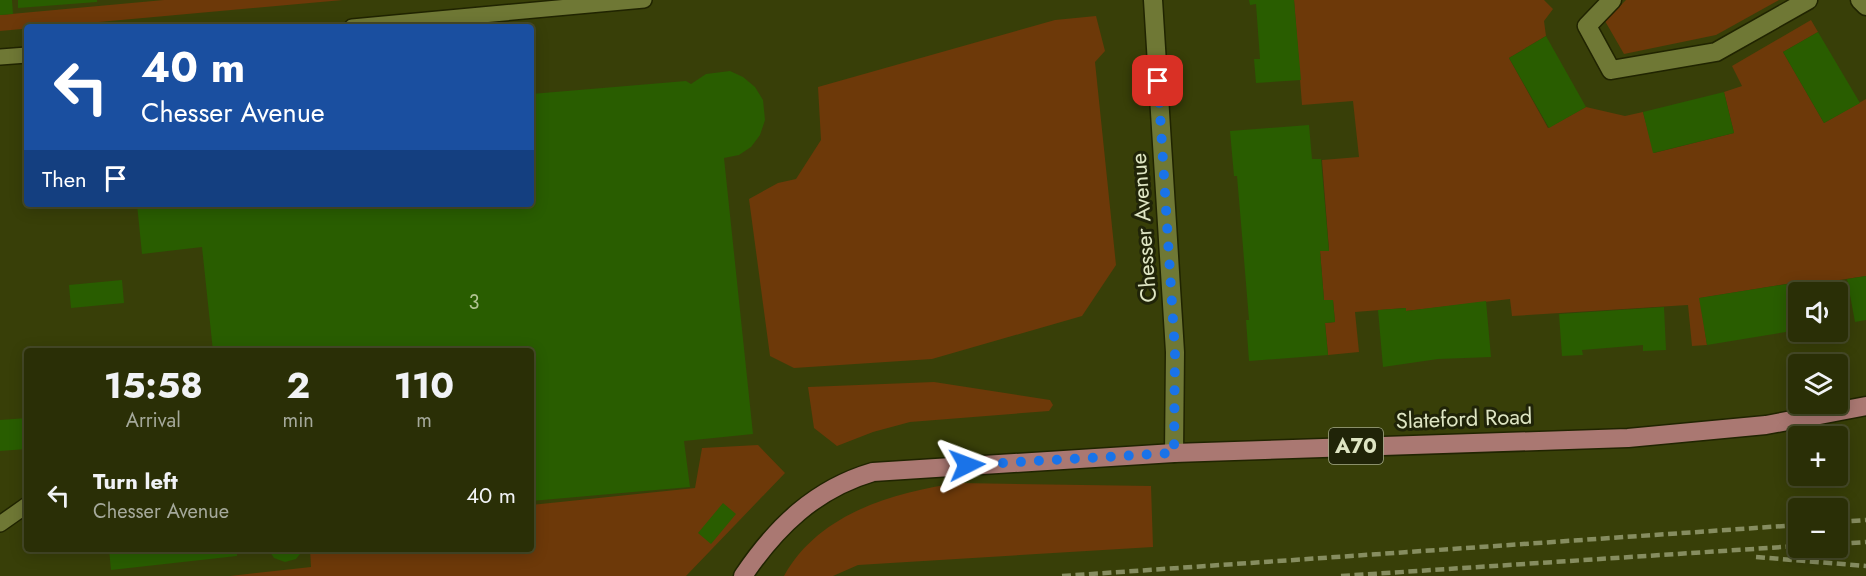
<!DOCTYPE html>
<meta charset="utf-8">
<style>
:root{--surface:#2a2f06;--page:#363b14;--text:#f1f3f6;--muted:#a5a99b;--line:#464a28}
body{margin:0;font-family:Jost,sans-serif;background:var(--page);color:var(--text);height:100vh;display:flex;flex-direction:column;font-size:22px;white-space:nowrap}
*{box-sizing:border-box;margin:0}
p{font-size:20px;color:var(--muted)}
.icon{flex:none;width:33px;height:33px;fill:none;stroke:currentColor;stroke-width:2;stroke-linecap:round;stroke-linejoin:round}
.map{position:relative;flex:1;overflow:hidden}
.side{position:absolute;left:24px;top:348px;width:510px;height:204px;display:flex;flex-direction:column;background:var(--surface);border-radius:6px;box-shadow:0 3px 15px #0003,0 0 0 2px var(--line)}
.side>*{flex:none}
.guide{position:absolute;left:24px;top:24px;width:510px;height:183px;border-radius:6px;box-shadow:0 3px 15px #0003,0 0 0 2px var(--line);background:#1a4fa0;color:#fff;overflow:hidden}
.tools{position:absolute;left:1788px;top:282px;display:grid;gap:12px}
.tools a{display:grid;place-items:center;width:60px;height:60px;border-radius:6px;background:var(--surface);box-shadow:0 3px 15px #0003,0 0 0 2px var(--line);font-size:30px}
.pin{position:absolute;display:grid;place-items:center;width:51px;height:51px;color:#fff;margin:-26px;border-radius:12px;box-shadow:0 3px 9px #0006}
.me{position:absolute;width:66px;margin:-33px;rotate:87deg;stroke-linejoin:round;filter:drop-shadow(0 0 4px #0008)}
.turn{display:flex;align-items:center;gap:21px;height:126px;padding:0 18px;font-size:27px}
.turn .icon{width:78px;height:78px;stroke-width:2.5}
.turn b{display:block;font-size:42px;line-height:51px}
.then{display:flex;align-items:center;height:57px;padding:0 18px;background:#0003;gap:12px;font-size:22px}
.eta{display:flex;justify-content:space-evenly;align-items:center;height:102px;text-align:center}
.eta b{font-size:36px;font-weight:700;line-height:42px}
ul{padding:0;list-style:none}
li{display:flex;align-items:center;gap:18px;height:90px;padding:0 18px}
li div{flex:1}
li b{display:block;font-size:22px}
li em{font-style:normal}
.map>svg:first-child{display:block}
</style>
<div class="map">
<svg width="1866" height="576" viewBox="0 0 1866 576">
<rect width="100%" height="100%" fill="#383f08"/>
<path fill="#6d3909" d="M164 0H343L0 31V15Z
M1294 0H1544L1553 9 1544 21 1546 36 1509 58 1548 128 1586 107 1625 116 1643 112 1654 153 1734 133 1724 92 1742 86 1732 66 1811 20 1818 32 1783 52 1824 123 1866 99V276L1833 281 1834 292H1814L1811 280 1700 298 1707 345 1692 346 1688 305 1512 316 1510 299 1406 311 1405 308 1355 312 1359 352 1328 355 1325 323 1335 322 1333 300H1324L1320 251 1329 250 1322 160 1359 157 1353 101 1302 105Z
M1626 0H1779L1716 35 1624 54 1605 21Z
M1096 16 1105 51 1095 62 1116 265 1082 316 932 359 794 368 770 356 749 199 778 183 796 179 821 140 818 87 1055 20Z
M934 382 1050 400 1053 405 1049 411 910 422 873 432 837 446 814 428 808 387Z
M758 445 785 473 686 576H230L311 567 310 549H531V505L695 488 702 448Z
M959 483 1151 486 1153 547 858 565 833 576H784C818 514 893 492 959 483Z"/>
<path fill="#295d00" d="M0 0H12L13 14 0 15Z
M18 0H97V2L18 8Z
M1249 0H1294L1301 80 1256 83 1254 59H1260L1256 4 1250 5Z
M1818 32 1860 103 1824 123 1783 52Z
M1546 36 1586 107 1549 128 1509 58Z
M730 71 743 77 755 87 763 100 765 120 760 135 751 147 739 155 724 158 753 434 684 441 690 487 531 501V351H213L202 247 142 254 137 204H531V94L686 81 691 84 706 74Z
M1724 92 1734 133 1653 153 1643 112Z
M1309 125 1312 159H1321L1329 251H1320L1324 300H1333L1335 322 1325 323 1328 355 1249 361 1246 320H1249L1243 247 1237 176H1234L1230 131Z
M1866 276V320L1855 322 1847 279Z
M122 280 124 303 71 308 69 285Z
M1812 280 1814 292H1798V330L1707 345 1699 298Z
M1486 301 1491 357 1438 359 1383 367 1378 310 1406 308V311Z
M1664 307 1666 350 1643 351V345L1582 350 1583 355 1562 356 1559 314Z
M27 418V449L0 451V420Z
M723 503 736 514 711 544 698 533Z
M109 549H237V556L111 570Z
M268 549H304L296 559 285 562 274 558Z"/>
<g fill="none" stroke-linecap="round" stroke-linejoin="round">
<g stroke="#202401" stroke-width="18">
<path id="service" d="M352 27 644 0
M0 57 27 55
M0 524 27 505"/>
</g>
<g stroke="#202401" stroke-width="21">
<path id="minor" d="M1612 0 1587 26 1611 70 1716 52 1808 0
M1860 0 1866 6"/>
</g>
<g stroke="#202401" stroke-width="21">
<path id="tertiary" d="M1153 0 1175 352 1174 453"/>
</g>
<g stroke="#202401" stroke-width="21">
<path id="primary" d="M743 576C776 527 815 489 873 472L1174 453 1628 438 1766 425 1866 406"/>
</g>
<use href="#service" stroke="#6f7835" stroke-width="15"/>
<use href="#minor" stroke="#6f7835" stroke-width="18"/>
<use href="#tertiary" stroke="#6f7835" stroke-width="18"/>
<use href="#primary" stroke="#aa7872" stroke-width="18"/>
<path stroke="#868d60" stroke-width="4.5" stroke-dasharray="9 4.5" stroke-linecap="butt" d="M1838 522 1866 520
M1838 544 1866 542
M1756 557 1866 566
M1062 576 1798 525
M1341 576 1798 546"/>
</g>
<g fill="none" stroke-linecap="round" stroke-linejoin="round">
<path stroke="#1a73e8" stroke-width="10" stroke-dasharray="0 18" d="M967 465 1174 453 1175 352 1158 81"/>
</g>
<g text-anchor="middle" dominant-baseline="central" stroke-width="6" stroke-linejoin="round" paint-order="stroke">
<g font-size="20" fill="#b1c392">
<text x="474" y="302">3</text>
</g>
<rect fill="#202408" stroke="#a5ab8b" stroke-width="1.5" x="1329" y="428" width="54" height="36" rx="4.5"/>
<g font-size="21" font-weight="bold" fill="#dee5c3">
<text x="1356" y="446">A70</text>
</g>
<g font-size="22" fill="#dee5c3" stroke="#202408">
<text transform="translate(1143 228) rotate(-94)">Chesser Avenue</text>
<text transform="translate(1464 418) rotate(-2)">Slateford Road</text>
</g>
</g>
</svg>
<div class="tools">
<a><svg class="icon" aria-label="sound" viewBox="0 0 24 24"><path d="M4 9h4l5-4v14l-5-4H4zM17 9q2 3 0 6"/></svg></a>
<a><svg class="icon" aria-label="layers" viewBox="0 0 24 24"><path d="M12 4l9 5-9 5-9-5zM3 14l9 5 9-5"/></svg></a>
<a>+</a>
<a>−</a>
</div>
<div class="pin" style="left:1158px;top:81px;background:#d93025"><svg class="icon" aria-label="arrive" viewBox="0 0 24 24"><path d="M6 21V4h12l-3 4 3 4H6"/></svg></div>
<svg class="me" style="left:967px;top:465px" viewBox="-20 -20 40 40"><path d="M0-17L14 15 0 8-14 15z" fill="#1a73e8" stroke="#fff" stroke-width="4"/></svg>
<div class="guide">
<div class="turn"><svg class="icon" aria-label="left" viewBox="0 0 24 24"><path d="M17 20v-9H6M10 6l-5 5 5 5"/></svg><div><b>40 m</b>Chesser Avenue</div></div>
<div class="then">Then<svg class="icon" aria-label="arrive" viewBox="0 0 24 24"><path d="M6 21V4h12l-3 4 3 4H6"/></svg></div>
</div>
<section class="side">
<div class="eta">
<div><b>15:58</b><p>Arrival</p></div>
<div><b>2</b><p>min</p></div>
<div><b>110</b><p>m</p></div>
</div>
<ul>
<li><svg class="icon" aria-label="left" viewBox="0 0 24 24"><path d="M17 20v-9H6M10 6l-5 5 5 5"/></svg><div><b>Turn left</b><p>Chesser Avenue</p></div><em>40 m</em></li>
</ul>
</section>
</div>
